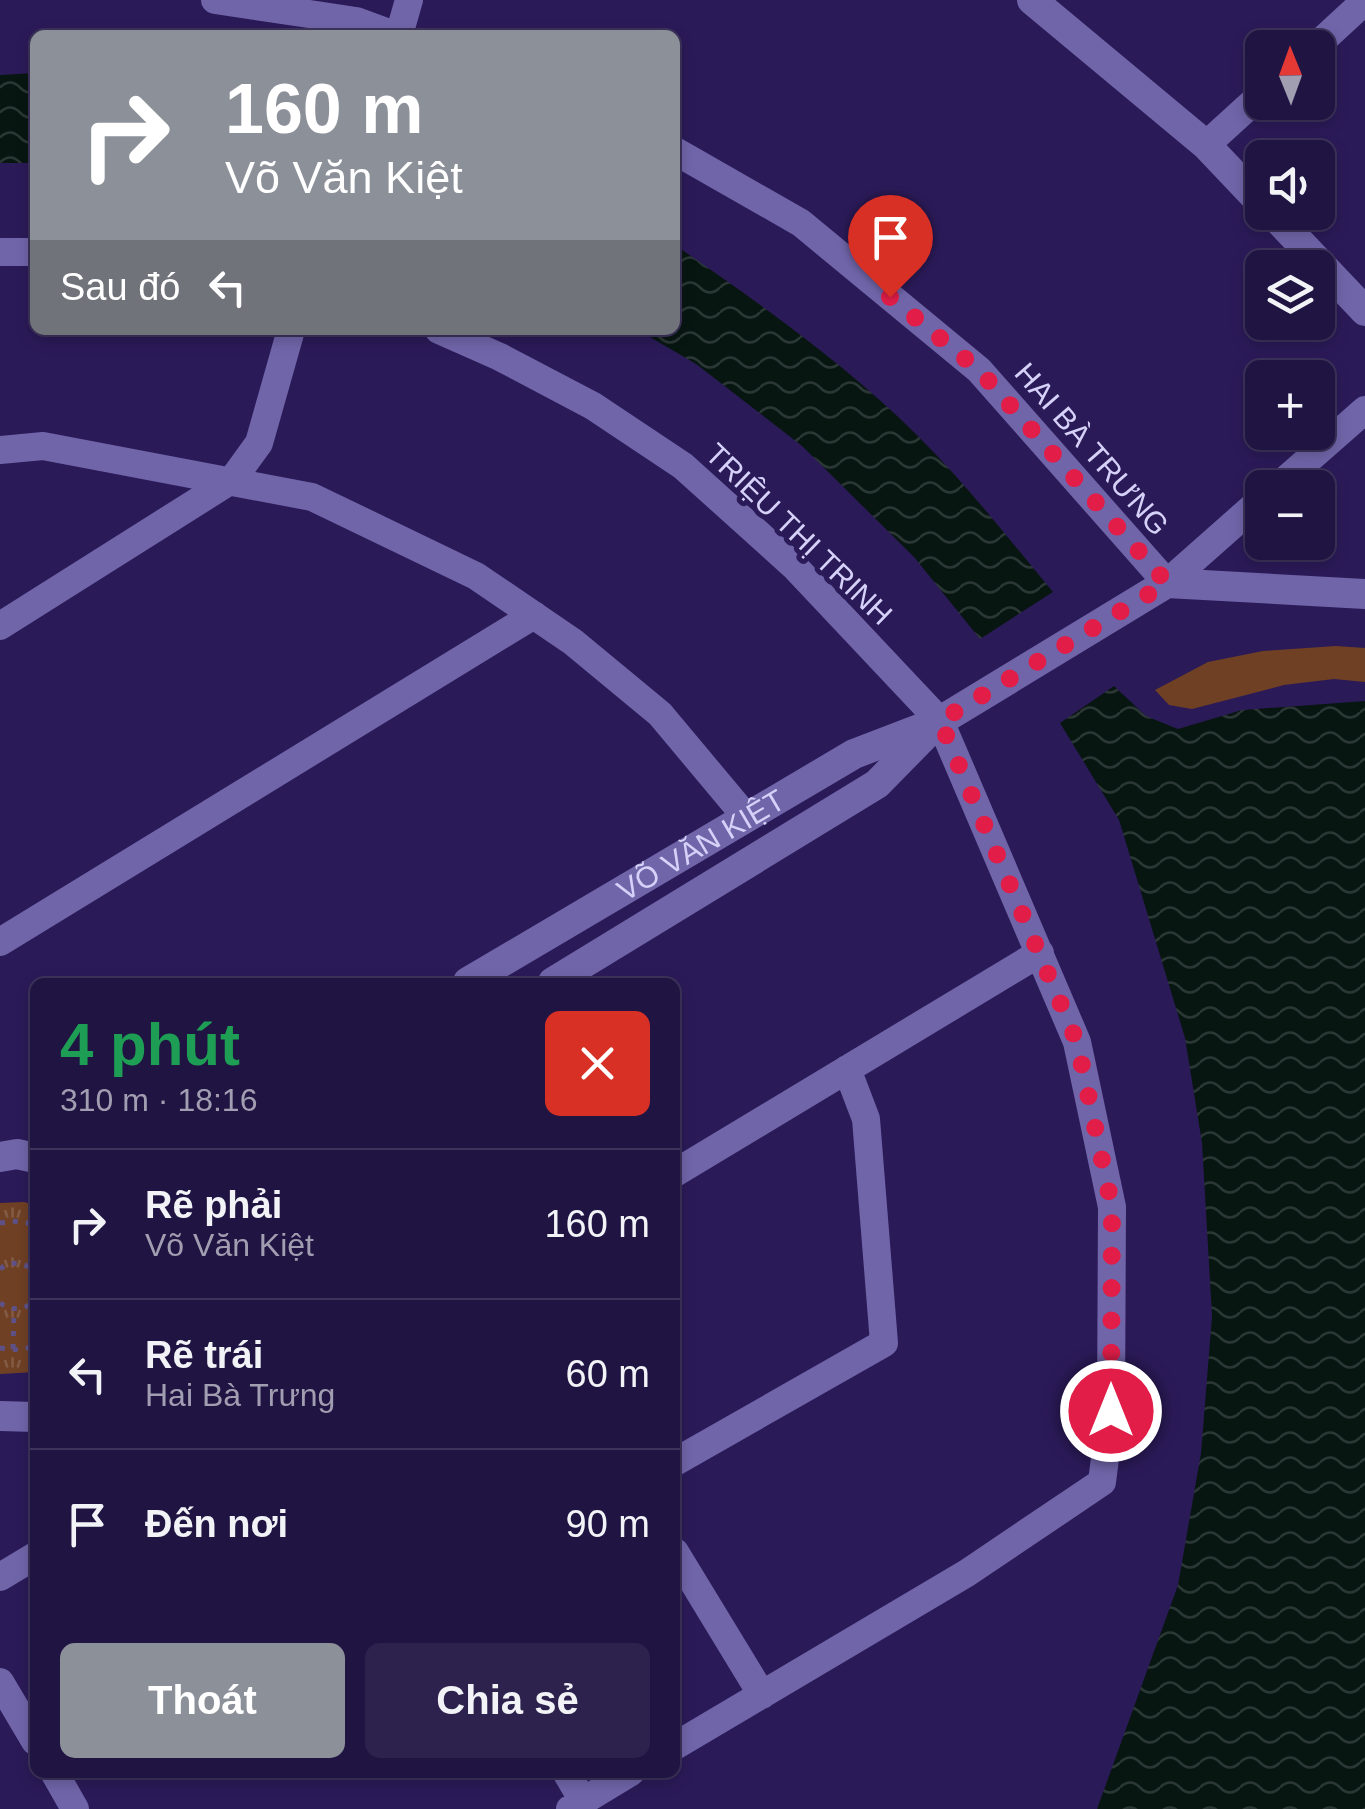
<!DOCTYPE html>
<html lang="vi">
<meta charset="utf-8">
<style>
:root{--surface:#201442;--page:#2d214d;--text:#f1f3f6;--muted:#a29eb2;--line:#3d335b;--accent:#8c9099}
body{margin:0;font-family:Arial,sans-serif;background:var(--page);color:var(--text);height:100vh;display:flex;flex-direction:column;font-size:38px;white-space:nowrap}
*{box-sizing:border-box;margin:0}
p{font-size:32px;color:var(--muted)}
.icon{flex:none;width:55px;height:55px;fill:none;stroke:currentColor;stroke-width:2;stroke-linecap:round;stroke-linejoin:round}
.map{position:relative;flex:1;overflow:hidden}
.side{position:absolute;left:30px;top:978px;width:650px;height:800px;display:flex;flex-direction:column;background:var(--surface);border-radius:15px;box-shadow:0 5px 15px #0003,0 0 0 2px var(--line)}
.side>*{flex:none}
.banner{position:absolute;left:30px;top:30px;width:650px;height:305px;border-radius:15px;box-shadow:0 5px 15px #0003,0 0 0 2px var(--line);background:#8c9099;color:#fff;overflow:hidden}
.needle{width:65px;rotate:359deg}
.fabs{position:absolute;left:1245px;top:30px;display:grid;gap:20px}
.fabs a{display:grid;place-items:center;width:90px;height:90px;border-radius:15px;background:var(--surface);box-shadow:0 5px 15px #0003,0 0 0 2px var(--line);font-size:50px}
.pin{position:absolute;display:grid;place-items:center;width:85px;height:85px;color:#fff;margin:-102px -42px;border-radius:50% 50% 50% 0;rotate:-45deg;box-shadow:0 0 10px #0007}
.pin .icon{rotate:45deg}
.me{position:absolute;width:110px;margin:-55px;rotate:0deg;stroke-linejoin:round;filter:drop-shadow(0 0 8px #0008)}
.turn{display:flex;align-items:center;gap:35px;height:210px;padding:0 30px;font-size:45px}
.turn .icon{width:130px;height:130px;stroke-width:2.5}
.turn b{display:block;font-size:70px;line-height:85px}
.then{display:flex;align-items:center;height:95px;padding:0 30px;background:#0003;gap:20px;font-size:38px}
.round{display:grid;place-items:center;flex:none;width:105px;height:105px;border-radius:15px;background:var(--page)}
.headline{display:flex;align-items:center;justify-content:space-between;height:170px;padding:0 30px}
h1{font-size:60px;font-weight:700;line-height:75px;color:#1e9e55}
.cta{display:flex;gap:20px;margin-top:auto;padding:20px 30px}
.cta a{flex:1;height:115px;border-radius:15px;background:var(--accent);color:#fff;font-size:40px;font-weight:700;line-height:115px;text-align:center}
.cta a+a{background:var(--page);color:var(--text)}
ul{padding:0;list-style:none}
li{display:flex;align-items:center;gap:30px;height:150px;padding:0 30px;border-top:2px solid var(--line)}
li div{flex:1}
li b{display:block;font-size:38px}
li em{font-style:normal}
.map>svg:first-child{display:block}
</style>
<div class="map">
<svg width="1365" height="1809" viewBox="0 0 1365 1809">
<defs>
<pattern id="grass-tufts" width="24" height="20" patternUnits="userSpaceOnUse" patternTransform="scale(2.5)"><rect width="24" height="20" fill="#6f4024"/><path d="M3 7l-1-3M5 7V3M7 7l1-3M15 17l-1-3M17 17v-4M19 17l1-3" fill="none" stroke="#835b45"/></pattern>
<pattern id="water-waves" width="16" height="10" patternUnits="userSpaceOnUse" patternTransform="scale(2.5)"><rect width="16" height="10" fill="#081612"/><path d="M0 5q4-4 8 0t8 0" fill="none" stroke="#2b3735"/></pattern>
</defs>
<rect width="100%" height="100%" fill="#2b1a58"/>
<path fill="url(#grass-tufts)" d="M24 1202 35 1205V1372L0 1374V1203Z"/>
<path fill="#6f4024" d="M1336 646 1365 648V682L1334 679 1284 685 1192 709 1169 705 1155 690 1208 662 1263 651Z"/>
<path fill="url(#water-waves)" d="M35 73V163H0V75Z
M675 245C759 303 844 363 917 435 966 484 1009 539 1053 592L980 639 914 557 802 446 696 364 638 330H675Z
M1114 686 1146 716 1178 729 1242 710 1365 701V1809H1097L1178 1585 1201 1453 1212 1316 1202 1143 1185 1038 1119 820 1060 723Z"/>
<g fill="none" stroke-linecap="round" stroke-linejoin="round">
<path stroke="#5e5188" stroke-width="5" stroke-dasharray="5 8" stroke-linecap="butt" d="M0 1223 12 1221 35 1224
M0 1269C12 1260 25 1262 35 1272
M0 1303C12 1311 25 1311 35 1300
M0 1348 19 1350 35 1346
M13 1349 14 1309"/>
<path stroke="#7065a9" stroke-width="28" d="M215 0 356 21 394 35
M399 35 409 0
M1314 48 1365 1
M1206 145 1262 94
M675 151 801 223 979 370 1167 583 1262 499
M0 252H35
M439 330 500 357 593 406 683 466 794 566 940 721 1077 1042 1112 1207 1111 1411 1102 1482 967 1573 675 1746
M0 450 43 446 312 497 476 576 573 642 660 714 747 818
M1276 488 1365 410
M0 626 233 479 259 443 291 330
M0 942 534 615
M675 1173 1040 953
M675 1462 884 1343 866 1119 847 1069
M675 1552 762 1695
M0 1577 35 1556
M0 1682 35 1741
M54 1772 75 1809
M566 1772 583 1801
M570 1809 631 1772"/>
<g stroke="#7065a9" stroke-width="30">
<path d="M1032 0 1206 145 1262 204"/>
<path d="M1271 212 1365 311"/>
<path id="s1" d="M468 982 854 754 940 721 1167 583 1365 594"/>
<path d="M553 982 877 784 931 729"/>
<path d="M0 1157 17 1154 35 1158"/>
<path d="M0 1416 35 1417"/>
</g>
</g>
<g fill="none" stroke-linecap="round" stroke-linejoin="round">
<path stroke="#e11d48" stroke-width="18" stroke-dasharray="0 32.4" d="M890 297 979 370 1167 583 940 721 1077 1042 1112 1207 1111 1411"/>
</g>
<g text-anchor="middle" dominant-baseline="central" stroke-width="10" stroke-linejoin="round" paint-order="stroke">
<g font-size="30" fill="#d5d1f8" stroke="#2b1a58">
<text transform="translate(1092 449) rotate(49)">HAI BÀ TRƯNG</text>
<text transform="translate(799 534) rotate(44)">TRIỆU THỊ TRINH</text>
<text stroke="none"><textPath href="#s1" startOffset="270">VÕ VĂN KIỆT</textPath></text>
</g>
</g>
</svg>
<div class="fabs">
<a><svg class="needle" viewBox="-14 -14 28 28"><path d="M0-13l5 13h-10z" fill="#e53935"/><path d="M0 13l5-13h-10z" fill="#a29eb2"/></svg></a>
<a><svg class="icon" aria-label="sound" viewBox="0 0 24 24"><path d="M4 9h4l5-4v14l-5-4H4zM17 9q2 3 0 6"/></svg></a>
<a><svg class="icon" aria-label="layers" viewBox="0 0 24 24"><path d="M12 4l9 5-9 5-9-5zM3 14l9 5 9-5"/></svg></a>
<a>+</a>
<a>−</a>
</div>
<div class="pin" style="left:890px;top:297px;background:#d93025"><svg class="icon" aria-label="arrive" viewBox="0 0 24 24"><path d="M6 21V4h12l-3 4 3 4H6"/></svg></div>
<svg class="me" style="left:1111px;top:1411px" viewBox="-20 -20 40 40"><circle r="17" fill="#e11d48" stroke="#fff" stroke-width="3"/><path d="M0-11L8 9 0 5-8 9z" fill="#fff"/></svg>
<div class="banner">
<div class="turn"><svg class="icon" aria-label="right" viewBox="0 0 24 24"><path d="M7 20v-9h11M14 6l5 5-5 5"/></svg><div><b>160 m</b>Võ Văn Kiệt</div></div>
<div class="then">Sau đó<svg class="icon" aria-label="left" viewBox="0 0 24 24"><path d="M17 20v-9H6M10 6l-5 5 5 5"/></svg></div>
</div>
<section class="side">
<div class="headline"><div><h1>4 phút</h1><p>310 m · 18:16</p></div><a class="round" style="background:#d93025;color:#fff"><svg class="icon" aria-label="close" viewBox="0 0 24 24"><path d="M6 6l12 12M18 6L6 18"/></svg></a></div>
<ul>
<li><svg class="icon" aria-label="right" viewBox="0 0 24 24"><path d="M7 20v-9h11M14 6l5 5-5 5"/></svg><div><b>Rẽ phải</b><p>Võ Văn Kiệt</p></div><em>160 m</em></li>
<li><svg class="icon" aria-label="left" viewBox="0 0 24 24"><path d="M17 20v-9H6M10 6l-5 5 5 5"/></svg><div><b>Rẽ trái</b><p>Hai Bà Trưng</p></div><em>60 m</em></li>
<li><svg class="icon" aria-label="arrive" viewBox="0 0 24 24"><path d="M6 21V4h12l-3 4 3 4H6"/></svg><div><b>Đến nơi</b></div><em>90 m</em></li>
</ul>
<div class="cta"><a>Thoát</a><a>Chia sẻ</a></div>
</section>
</div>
